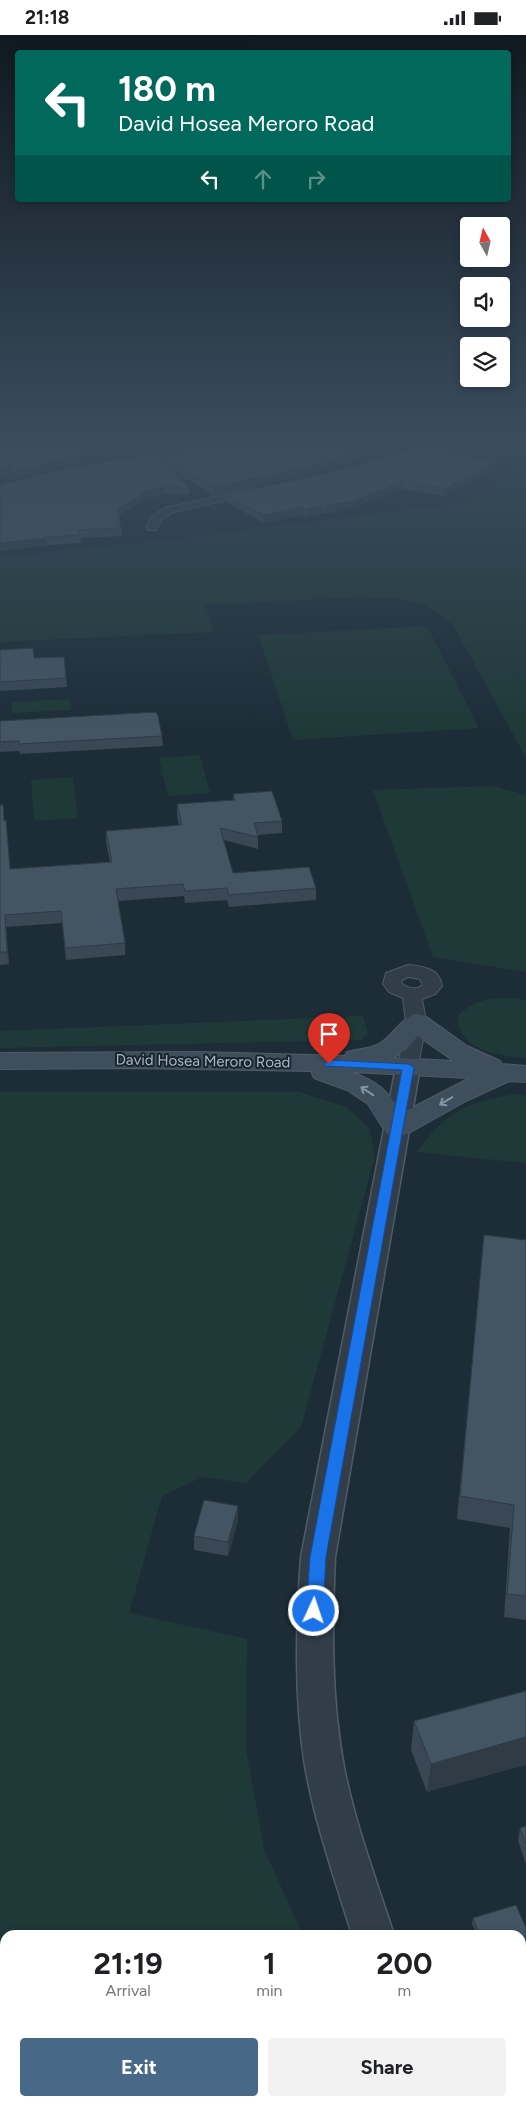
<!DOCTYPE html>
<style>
:root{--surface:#fff;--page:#f2f2f2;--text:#202124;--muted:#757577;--accent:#476887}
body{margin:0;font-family:Figtree,sans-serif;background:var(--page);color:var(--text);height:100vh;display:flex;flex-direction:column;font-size:19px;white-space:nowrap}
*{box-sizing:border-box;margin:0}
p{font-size:16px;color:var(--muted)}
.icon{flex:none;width:28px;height:28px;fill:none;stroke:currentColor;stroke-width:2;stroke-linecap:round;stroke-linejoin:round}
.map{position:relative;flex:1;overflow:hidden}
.details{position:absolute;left:0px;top:1895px;width:526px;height:176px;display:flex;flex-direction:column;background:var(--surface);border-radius:15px 15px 0 0;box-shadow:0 2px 8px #0003}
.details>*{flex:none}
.banner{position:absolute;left:15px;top:15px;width:496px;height:152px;border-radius:5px;box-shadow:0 2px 8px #0003;background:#00695c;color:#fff;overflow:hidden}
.needle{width:32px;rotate:352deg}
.buttons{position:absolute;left:460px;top:182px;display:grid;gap:10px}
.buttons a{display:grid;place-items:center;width:50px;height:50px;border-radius:5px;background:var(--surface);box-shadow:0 2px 8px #0003;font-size:25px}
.pin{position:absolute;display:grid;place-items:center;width:42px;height:42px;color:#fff;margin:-51px -21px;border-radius:50% 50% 50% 0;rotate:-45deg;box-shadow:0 0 5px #0007}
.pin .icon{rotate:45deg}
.me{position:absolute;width:55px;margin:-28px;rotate:3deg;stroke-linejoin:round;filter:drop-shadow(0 0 4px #0008)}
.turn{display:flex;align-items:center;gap:18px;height:105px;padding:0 20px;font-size:22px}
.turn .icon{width:65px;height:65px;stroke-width:2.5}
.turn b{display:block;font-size:35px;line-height:42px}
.lanes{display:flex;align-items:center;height:48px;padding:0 20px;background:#0003;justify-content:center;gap:25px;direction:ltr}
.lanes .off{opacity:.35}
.eta{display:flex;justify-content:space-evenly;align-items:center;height:85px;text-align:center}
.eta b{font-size:30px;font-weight:700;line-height:35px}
.cta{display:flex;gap:10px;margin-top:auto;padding:10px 20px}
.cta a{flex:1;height:58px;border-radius:5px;background:var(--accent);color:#fff;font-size:20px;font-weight:700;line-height:58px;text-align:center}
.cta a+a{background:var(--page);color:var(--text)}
.status{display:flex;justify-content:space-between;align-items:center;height:35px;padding:0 25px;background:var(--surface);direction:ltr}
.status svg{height:14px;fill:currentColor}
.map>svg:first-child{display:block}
</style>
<div class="status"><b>21:18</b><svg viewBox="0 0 49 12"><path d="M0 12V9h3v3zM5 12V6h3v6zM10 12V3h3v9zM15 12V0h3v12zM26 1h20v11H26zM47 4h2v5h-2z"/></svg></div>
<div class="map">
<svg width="526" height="2071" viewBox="0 0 526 2071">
<rect width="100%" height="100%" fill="#1d2d38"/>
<path fill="#1f3938" d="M500 409 526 412V723L453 590 425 569 396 564 364 562 205 570 214 597 0 607V522L193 502 469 467 521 434 476 426Z
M427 591 479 693 293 705 258 600Z
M70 664 71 675 12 678V667Z
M200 720 210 758 168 761 159 723Z
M73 742 78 783 34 786 31 745Z
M493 751 526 760V937L433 922 373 755Z
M513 963 526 965V1023C506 1021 476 1019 463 1000 460 995 459 988 457 982 475 963 489 964 513 963Z
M363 981 368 999 361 1005 0 1013V996Z
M0 1057H299L346 1072 369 1092 375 1121 301 1392 246 1448 202 1442 162 1461 129 1578 247 1604 246 1714 264 1814 303 1900H5V2066H355L356 2071H0Z
M515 1059 526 1060V1128L417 1117C448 1074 465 1069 515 1059Z"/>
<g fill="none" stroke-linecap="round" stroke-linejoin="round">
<g stroke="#4f5c67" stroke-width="2">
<path id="minor" d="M254 453 259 456 258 458 173 477 160 486 156 495H148L146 493 151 482 165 473Z
M408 930C423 931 440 934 442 951L435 959 422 964 426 987 418 1032 415 1036 408 1038 401 1036 398 1032 406 987 403 963 389 957 383 949 386 938ZM408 942 420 944 423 950C415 955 409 954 401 948L402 945Z"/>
</g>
<g stroke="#4f5c67" stroke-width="3">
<path id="tertiary" d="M408 1025 417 1027 420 1032 335 1522C332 1592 331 1662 344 1732 355 1789 376 1844 394 1900H352C335 1844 315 1789 305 1731 294 1662 296 1592 301 1522L396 1032 399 1027Z
M413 2066H459L460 2071H414Z"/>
</g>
<g stroke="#4f5c67" stroke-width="2">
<path id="secondary" d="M416 979 425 981 467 1011 500 1026 502 1029 526 1031V1047L509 1046 466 1066 407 1099 397 1102 387 1099 368 1069 347 1055 314 1043 311 1036 131 1033 0 1034V1018L197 1017 345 1021 347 1017C359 1014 372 1014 382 1007 395 998 401 983 416 979ZM418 1001 454 1026 393 1023 407 1014ZM351 1037 470 1043 402 1078C386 1054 378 1047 351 1037Z"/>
</g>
<use href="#minor" fill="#313e49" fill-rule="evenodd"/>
<use href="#tertiary" fill="#313e49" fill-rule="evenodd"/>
<use href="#secondary" fill="#3e4e5c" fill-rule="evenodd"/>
</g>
<path fill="#3a4855" d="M191 413 324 435 214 460 173 436 189 453V460L165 459 147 463 119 481 121 493 122 501 80 503 81 508 47 510V511L0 450Z
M472 414 459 420 495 427V434L443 461 403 454 351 473 326 479 323 478 306 482 302 480 263 488 227 467V460L337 436 401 417Z
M0 615 34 623 64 622 67 652 0 656Z
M0 686 162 701 163 711 20 719 19 716 0 717Z
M233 759 282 786V798L258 800V814L224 805 233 838 316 853V865L229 872 227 865 185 868 184 861 118 866 125 908V920L66 925 62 888 6 892 9 929 0 930V770L4 786 6 785 10 834 110 827 106 808V796L179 790 177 781V769L233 765Z
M526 1205V1585L504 1582 510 1493 457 1484 482 1223Z
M238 1471V1485L228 1521 194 1515V1501Z
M526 1656 427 1757 411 1715 414 1686Z
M526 1791V1829L518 1806 520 1793Z
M473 1883 526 1893V2022L521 2010V1900H477L472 1889Z"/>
<path fill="#2f3b45" d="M155 408H196L67 430 8 446V441L0 443V435Z
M389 408H412L324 435 214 460V452Z
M471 408H472V414L459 420 453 426 454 415Z
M495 427V434L443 461 444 454Z
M404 446 403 454 351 473 326 479V471Z
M164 452 165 459 147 463 118 482 117 474 147 456Z
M324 470 323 478 306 482V474Z
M302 472V480L263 488V480Z
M46 503 47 511 0 516V508Z
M5 880 6 892 9 929 7 917Z
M238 1471V1485L228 1521V1507Z
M526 1702V1730L427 1757 431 1729Z"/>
<path fill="#435463" stroke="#2f3b45" d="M0 408H155L66 423 8 439 14 432 0 435Z
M211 408H389L324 428 214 452 158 421 189 453 164 452 147 456 117 474 121 493 79 495 80 500 45 502 46 503 0 508V450L68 433 191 413Z
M421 408H471L454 415 459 416 453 418 495 427 444 454 404 446 352 466 326 471 324 470 306 474 302 472 263 480 227 460 337 436 401 417Z
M33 613 34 623 64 622 66 643 0 647V615Z
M156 677 158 681 162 701 19 709V706L0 707V686Z
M272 756 282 786 254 788 258 802 220 793 233 838 309 832 316 853 229 860 227 853 185 856 183 849 116 854 125 908 65 913 61 876 5 880 7 917H0V770H3L4 786 6 785 10 834 112 827 106 796 182 790 177 769 235 765 233 759Z
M484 1200 526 1205V1561L507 1559 514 1470 460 1461Z
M204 1465 238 1471 228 1507 194 1501Z
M526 1656V1702L431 1729 414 1686Z
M526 1791V1809L520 1793Z
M516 1870 526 1893V2012L521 2000V1900H480L473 1883Z"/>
<defs><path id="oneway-shaft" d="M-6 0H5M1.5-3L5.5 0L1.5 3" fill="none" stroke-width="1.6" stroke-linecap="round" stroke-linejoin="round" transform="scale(1.25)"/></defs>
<g stroke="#8594a1">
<use href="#oneway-shaft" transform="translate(367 1056) rotate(-146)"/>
<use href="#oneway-shaft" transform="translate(446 1066) rotate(149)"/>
</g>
<linearGradient id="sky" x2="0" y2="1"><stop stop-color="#10191f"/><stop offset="0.58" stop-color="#3a4c5e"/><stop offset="1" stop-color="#3a4c5e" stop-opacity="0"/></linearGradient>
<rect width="526" height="698" fill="url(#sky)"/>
<path fill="#1a73e8" stroke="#114b97" d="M329 1025 408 1029 414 1032 326 1522 323 1576 320 1581 314 1583 309 1581 306 1576 310 1522 402 1035 325 1031 324 1029Z"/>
<g text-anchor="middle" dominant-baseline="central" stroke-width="4" stroke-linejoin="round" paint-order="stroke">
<g font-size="15" fill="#abb9c6" stroke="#17232d">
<text transform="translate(203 1026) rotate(1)">David Hosea Meroro Road</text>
</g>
</g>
</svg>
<div class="buttons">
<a><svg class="needle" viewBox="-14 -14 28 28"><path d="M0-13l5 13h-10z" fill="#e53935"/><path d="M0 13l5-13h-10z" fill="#757577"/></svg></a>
<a><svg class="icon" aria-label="sound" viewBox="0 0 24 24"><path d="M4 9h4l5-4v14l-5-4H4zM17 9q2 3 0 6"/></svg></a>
<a><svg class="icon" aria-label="layers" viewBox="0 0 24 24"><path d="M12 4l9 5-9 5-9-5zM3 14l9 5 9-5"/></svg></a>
</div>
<div class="pin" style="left:329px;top:1029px;background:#d93025"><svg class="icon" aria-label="arrive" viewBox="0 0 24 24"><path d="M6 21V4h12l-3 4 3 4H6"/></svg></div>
<svg class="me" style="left:314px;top:1576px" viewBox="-20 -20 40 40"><circle r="17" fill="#1a73e8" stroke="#fff" stroke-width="3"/><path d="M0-11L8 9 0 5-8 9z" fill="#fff"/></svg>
<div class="banner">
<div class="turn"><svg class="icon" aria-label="left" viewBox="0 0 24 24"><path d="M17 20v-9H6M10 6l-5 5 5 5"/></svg><div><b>180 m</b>David Hosea Meroro Road</div></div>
<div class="lanes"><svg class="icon" aria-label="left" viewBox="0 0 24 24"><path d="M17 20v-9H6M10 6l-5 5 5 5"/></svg><svg class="icon off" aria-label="ahead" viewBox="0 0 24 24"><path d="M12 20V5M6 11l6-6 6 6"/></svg><svg class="icon off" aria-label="right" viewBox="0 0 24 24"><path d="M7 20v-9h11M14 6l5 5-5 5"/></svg></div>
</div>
<section class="details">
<div class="eta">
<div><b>21:19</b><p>Arrival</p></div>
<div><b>1</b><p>min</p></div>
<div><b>200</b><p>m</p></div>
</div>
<div class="cta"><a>Exit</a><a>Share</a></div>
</section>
</div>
